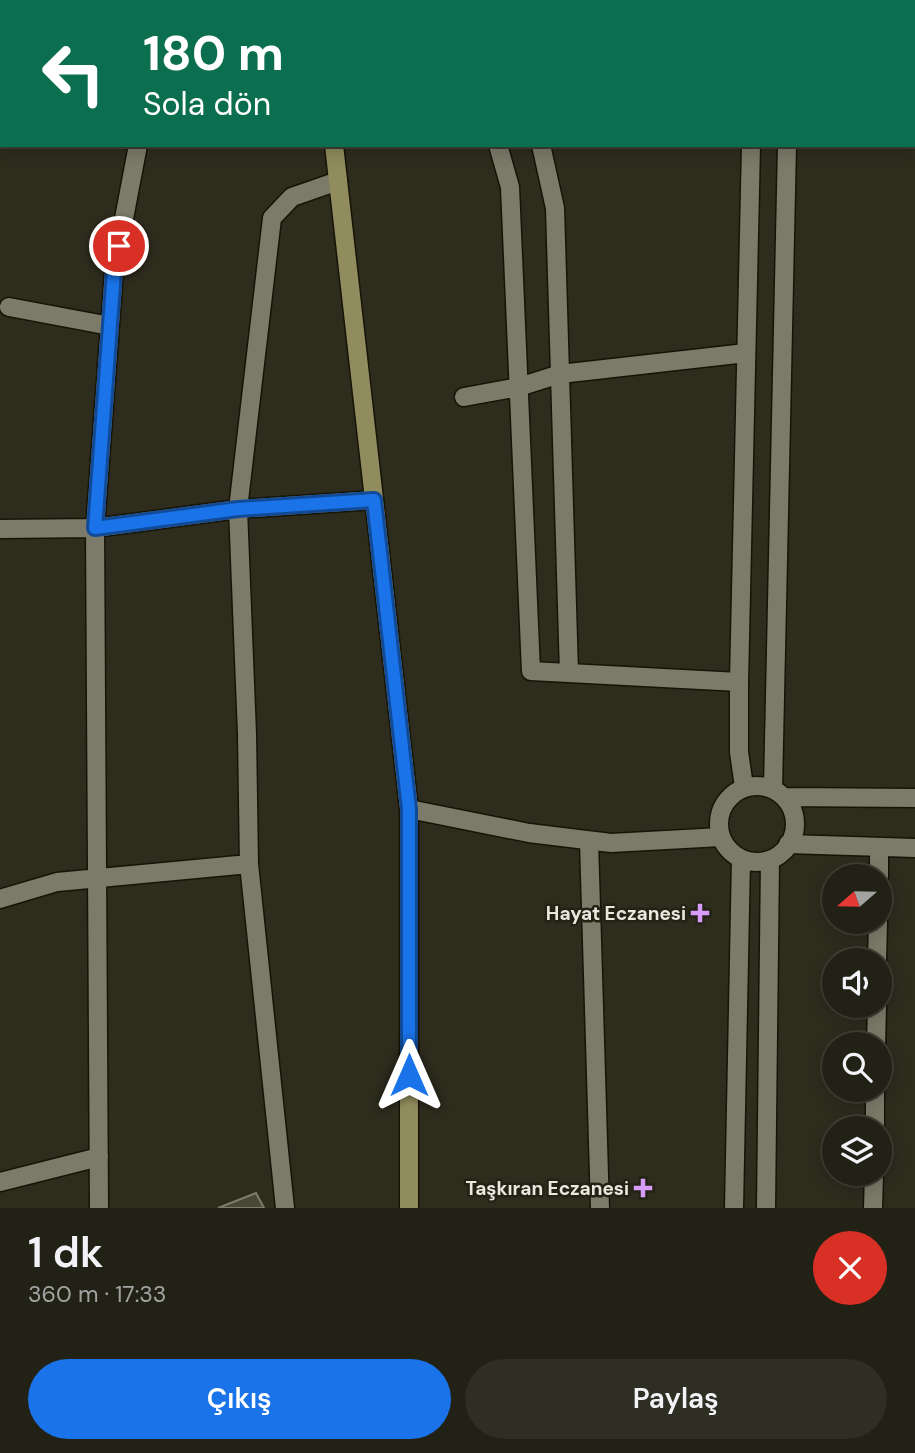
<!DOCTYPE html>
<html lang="tr">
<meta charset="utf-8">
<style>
:root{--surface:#222116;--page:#2e2e23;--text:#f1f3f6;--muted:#a2a3a1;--line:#3f3e35;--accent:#1a73e8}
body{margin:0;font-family:"DM Sans",sans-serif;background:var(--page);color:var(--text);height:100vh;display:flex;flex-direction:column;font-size:26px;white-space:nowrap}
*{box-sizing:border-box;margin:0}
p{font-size:23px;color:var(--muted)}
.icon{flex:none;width:38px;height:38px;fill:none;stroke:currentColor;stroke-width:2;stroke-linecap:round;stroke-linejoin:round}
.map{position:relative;height:1208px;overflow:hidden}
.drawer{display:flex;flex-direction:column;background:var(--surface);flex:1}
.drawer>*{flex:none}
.guide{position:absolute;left:0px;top:0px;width:915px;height:147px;box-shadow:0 4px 18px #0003,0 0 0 2px var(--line);background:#0b6e4f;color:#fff;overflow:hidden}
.needle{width:46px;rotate:250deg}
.buttons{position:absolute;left:822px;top:864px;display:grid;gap:14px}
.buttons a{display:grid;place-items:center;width:70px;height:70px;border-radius:50%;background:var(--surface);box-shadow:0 4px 18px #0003,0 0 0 2px var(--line);font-size:35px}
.pin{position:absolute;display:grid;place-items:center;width:60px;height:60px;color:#fff;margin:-30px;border:4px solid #fff;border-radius:50%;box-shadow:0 2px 7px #0007}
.me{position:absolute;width:77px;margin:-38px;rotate:0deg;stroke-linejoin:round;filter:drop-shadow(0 0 5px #0008)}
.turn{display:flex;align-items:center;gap:24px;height:147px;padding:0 28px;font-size:32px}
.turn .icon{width:91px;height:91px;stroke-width:2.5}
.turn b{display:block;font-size:49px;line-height:60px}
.round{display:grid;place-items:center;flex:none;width:74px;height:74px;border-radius:37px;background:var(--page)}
.summary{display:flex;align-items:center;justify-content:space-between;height:119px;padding:0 28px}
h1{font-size:42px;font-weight:600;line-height:52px}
.action{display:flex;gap:14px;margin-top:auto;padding:14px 28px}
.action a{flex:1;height:80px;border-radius:42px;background:var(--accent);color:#fff;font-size:28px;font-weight:600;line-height:80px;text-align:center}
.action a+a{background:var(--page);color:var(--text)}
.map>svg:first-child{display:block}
</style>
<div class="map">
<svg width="915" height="1208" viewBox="0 0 915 1208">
<defs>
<filter id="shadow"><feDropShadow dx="-6" dy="6" stdDeviation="2" flood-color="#0009"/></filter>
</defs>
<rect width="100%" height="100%" fill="#2d2c1d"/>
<path fill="#484737" stroke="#7d7c6b" stroke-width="2" filter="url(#shadow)" d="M380 0H433V2H376Z
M256 1193 264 1208H218Z"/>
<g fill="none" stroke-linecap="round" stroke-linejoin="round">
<g stroke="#161407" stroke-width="21">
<path id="minor" d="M556 0V2
M163 2V0
M629 2 635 0
M0 41H2
M498 145 510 187 531 671 739 682
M541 145 555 208 569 673
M9 307 110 326
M464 397 519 387 560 374 746 353
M0 529 95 528 238 509 374 500
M409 809 529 833 611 843 721 837
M589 841 600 1208
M879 877V847
M0 899 57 882 249 864
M877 961 878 922
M876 1045 877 1006
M875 1129V1090
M0 1182 99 1157
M99 1208 95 528 114 271 138 145
M285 1208 249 864 247 734 238 509 272 218 292 197 338 181
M734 1208 741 859
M766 1208 770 860
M873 1208 874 1174"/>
</g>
<g stroke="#161407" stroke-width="21">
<path id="tertiary" d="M754 2V0
M790 2V0
M719 824a38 38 0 1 1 76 0a38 38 0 1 1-76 0Z
M744 787 739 752V682L751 145
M773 788 787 145
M785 797 915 798
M788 844 915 848"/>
</g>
<g stroke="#161407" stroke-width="21">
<path id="secondary" d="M320 0V2
M334 145 409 809V1208"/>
</g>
<use href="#minor" stroke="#7c7b6a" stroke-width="18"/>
<use href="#tertiary" stroke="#7c7b6a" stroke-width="18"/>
<use href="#secondary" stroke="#908c5d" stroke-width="18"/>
</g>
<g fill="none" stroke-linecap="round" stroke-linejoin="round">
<g stroke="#114b97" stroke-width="18">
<path id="route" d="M119 246 114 271 95 528 238 509 374 500 409 809V1075"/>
</g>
<use href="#route" stroke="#1a73e8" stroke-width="12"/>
</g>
<g fill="#d79bf9" stroke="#242214" stroke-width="2.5">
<path d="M696.5 902.5h7v7h7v7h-7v7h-7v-7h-7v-7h7z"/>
<path d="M639.5 1177.5h7v7h7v7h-7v7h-7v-7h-7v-7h7z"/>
</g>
<g text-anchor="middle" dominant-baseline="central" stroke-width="5" stroke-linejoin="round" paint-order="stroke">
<g font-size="19" font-weight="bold" fill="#e9e8df" stroke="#242214" text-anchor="end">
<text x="686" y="913">Hayat Eczanesi</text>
<text x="629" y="1188">Taşkıran Eczanesi</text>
</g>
</g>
</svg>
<div class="buttons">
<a><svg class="needle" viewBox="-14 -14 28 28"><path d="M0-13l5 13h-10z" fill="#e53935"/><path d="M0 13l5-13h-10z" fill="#a2a3a1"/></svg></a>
<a><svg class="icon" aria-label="sound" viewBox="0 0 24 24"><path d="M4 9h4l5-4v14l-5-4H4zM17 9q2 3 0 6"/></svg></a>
<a><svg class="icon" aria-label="search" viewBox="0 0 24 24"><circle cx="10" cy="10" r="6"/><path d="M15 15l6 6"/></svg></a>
<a><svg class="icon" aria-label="layers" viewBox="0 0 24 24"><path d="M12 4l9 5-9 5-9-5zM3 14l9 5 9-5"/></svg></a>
</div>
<div class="pin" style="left:119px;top:246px;background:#d93025"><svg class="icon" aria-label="arrive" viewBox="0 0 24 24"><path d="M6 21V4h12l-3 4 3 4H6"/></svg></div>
<svg class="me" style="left:409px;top:1075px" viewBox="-20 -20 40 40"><path d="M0-17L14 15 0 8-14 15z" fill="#1a73e8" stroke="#fff" stroke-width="4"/></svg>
<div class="guide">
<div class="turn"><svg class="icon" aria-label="left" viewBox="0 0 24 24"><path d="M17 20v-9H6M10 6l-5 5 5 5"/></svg><div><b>180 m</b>Sola dön</div></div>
</div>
</div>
<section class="drawer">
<div class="summary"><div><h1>1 dk</h1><p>360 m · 17:33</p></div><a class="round" style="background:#d93025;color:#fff"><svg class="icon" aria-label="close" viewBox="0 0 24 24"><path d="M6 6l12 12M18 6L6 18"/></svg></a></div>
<div class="action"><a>Çıkış</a><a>Paylaş</a></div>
</section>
